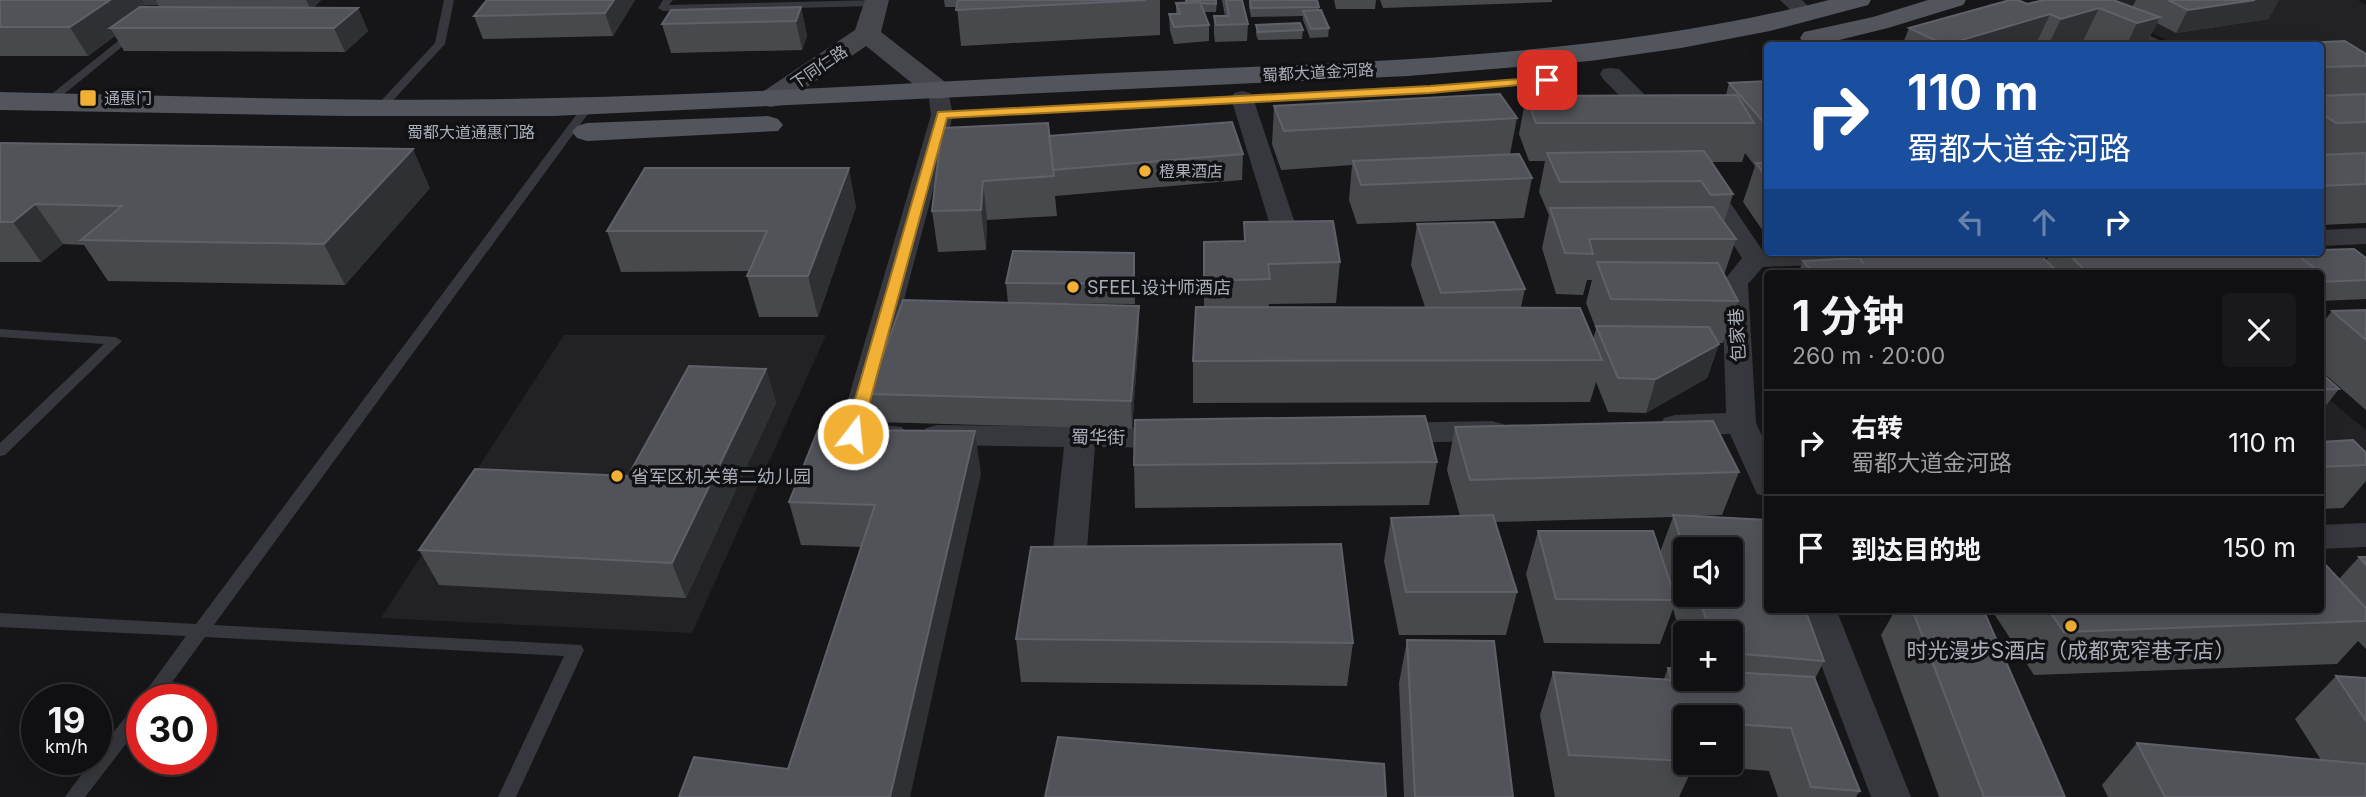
<!DOCTYPE html>
<html lang="zh">
<meta charset="utf-8">
<style>
:root{--surface:#101012;--page:#19191b;--text:#f1f3f6;--muted:#9c9d9f;--line:#303032}
body{margin:0;font-family:Inter,"Noto Sans SC",sans-serif;background:var(--page);color:var(--text);height:100vh;display:flex;flex-direction:column;font-size:26px;white-space:nowrap}
*{box-sizing:border-box;margin:0}
p{font-size:23px;color:var(--muted)}
.icon{flex:none;width:38px;height:38px;fill:none;stroke:currentColor;stroke-width:2;stroke-linecap:round;stroke-linejoin:round}
.map{position:relative;flex:1;overflow:hidden}
.drawer{position:absolute;left:1764px;top:270px;width:560px;height:343px;display:flex;flex-direction:column;background:var(--surface);border-radius:7px;box-shadow:0 4px 18px #0003,0 0 0 2px var(--line)}
.drawer>*{flex:none}
.hud{position:absolute;left:1764px;top:42px;width:560px;height:214px;border-radius:7px;box-shadow:0 4px 18px #0003,0 0 0 2px var(--line);background:#1a4fa0;color:#fff;overflow:hidden}
.controls{position:absolute;left:1673px;top:537px;display:grid;gap:14px}
.controls a{display:grid;place-items:center;width:70px;height:70px;border-radius:7px;background:var(--surface);box-shadow:0 4px 18px #0003,0 0 0 2px var(--line);font-size:35px}
.speed{position:absolute;left:21px;top:684px;display:flex;gap:14px;font-size:35px;font-weight:700;text-align:center}
.speed>*{display:grid;place-content:center;width:91px;height:91px;border-radius:50%;background:var(--surface);box-shadow:0 4px 18px #0003,0 0 0 2px var(--line);line-height:1}
.speed small{font-size:18px;font-weight:400}
.speed .limit{border:10px solid #d22;background:#fff;color:#111}
.pin{position:absolute;display:grid;place-items:center;width:60px;height:60px;color:#fff;margin:-30px;border-radius:14px;box-shadow:0 4px 10px #0006}
.me{position:absolute;width:77px;margin:-38px;rotate:16deg;stroke-linejoin:round;filter:drop-shadow(0 0 5px #0008)}
.turn{display:flex;align-items:center;gap:24px;height:147px;padding:0 28px;font-size:32px}
.turn .icon{width:91px;height:91px;stroke-width:2.5}
.turn b{display:block;font-size:49px;line-height:60px}
.lanes{display:flex;align-items:center;height:66px;padding:0 28px;background:#0003;justify-content:center;gap:35px;direction:ltr}
.lanes .off{opacity:.35}
.round{display:grid;place-items:center;flex:none;width:74px;height:74px;border-radius:7px;background:var(--page)}
.summary{display:flex;align-items:center;justify-content:space-between;height:119px;padding:0 28px}
h1{font-size:42px;font-weight:700;line-height:52px}
ul{padding:0;list-style:none}
li{display:flex;align-items:center;gap:21px;height:105px;padding:0 28px;border-top:2px solid var(--line)}
li div{flex:1}
li b{display:block;font-size:26px}
li em{font-style:normal}
.map>svg:first-child{display:block}
</style>
<div class="map">
<svg width="2366" height="797" viewBox="0 0 2366 797">
<rect width="100%" height="100%" fill="#161618"/>
<path fill="#222225" d="M2110 0H2358L2366 5V95L2320 46 2177 45 2095 5Z
M564 335H826L692 633 381 618Z
M2320 392 2366 430V484L2344 473H2321Z"/>
<g fill="none" stroke-linecap="round" stroke-linejoin="round">
<path fill="#37383d" fill-rule="evenodd" d="M162 0 165 1V5L127 6 122 3 127 0Z
M444 0H454L445 44 386 108H378V104L435 43Z
M663 0H673L669 5 876 0 881 3 876 6 663 11 658 8Z
M132 30 140 32 52 104H44V100Z
M589 102 593 103V107L214 625 581 645 584 650 516 797H498L564 656 205 637 159 700H142V723L85 797H65L92 760H96V754L136 704 141 702 143 695 186 636 0 627V613L196 624 585 103Z
M0 329 115 337 122 341 5 455 0 456V443L104 344 0 337Z"/>
<path fill="#37383d" fill-rule="evenodd" d="M1780 0H1802L1817 15 1814 19H1800Z
M2041 0H2067L2164 42 2167 46H2139L2044 4Z
M1611 68 1619 69 1670 120 1673 125 1670 130H1654L1603 79 1600 74 1603 69Z
M939 84 947 86 953 115 871 424 902 427 906 434 902 441C883 446 861 446 842 441L838 434 931 115 928 91 931 86Z
M1242 91 1250 93 1253 98 1300 238 1296 243 1287 246 1278 243 1274 238 1231 98 1234 93Z
M1704 174 1712 176 1763 251 1949 252 1945 257 1936 260 1763 267 1748 284 1756 423 1768 449V497L1757 494 1730 434 1675 435 1664 432 1660 425 1664 418 1675 415 1726 413 1722 283 1742 258 1692 181 1696 176Z
M2366 228V244L2320 246V230Z
M1492 421 1503 424 1507 431 1503 438 1492 441 1388 443 1377 440 1373 433 1377 426 1388 423Z
M937 425 1174 428 1185 431 1189 438 1185 445 1174 448 1095 447 1087 549 1082 558 1070 562 1058 558 1053 549 1064 447 937 445 926 442 922 435 926 428Z
M2366 523V547L2320 549V525Z
M1800 609H1836L1911 797H1871Z"/>
<path fill="#45474d" fill-rule="evenodd" d="M865 0H889L881 32 949 85 953 91 949 97 939 99 929 97 866 46 781 105 771 107 761 105 757 99 761 93 855 30Z"/>
<path fill="#53555c" fill-rule="evenodd" d="M1829 0H1871L1868 5 1770 31 1681 48 1590 61 1408 76 553 116H346L0 110V92C184 96 369 103 553 98 747 94 940 81 1134 72 1368 61 1601 58 1829 0Z
M1928 0H1966L1963 5 1888 28 1815 46 1804 44 1800 38 1804 32 1873 17Z
M768 116 778 119 783 125 778 131 587 141 577 138 572 132 577 126 587 123Z"/>
</g>
<path fill="#47494d" fill-rule="evenodd" d="M0 0 159 7 156 0H321L313 8H358L368 31 345 52 124 51 115 36 88 56H0Z
M635 0 613 36 483 39 474 16Z
M944 0H1160V35L961 46 957 7H945Z
M1186 0H1217L1216 12H1204L1209 25V41L1174 44 1170 31 1169 14H1176V3H1186Z
M1222 0H1242L1248 24 1247 41 1215 42 1214 33V16H1225Z
M1249 0 1319 7V10L1329 28 1328 37 1310 38 1303 20V16L1251 17 1249 7Z
M1334 0H1376L1375 9H1336Z
M1380 0H1552V2L1383 8Z
M2136 0H2279L2268 19 2176 33 2157 23 2145 46H2087L2082 43 2074 46H1902L1909 28 2027 4 2132 7Z
M801 7 807 36 802 50 671 53 662 24Z
M1256 25 1303 30 1302 39 1258 40 1256 34Z
M2320 46 2366 54V223L2320 225Z
M1768 81V231H1763L1743 202 1755 166 1745 153 1742 162H1711L1733 194 1724 222 1736 239 1724 275 1738 301 1723 343H1718L1719 344 1707 378 1646 413 1608 412 1596 382 1590 402 1193 403V361L1204 307V242L1244 241V222L1340 262 1336 303 1269 304 1268 307H1425L1411 265 1417 224 1525 289 1521 307 1593 339 1596 329 1586 303 1592 280H1587L1583 295 1556 294 1542 248 1549 215 1539 192 1545 161H1529L1519 134 1526 96 1726 95 1729 83Z
M1274 106 1517 118 1510 154 1532 178 1524 218 1357 224 1349 200 1352 165 1281 170 1272 144Z
M1049 136 1243 154 1242 180 1055 196 1057 216 987 220 986 250 938 252 932 211Z
M0 143 430 188 345 285 108 281 84 245 63 244 41 262H0Z
M856 207 818 317H759L747 276 750 271 621 272 607 231Z
M1853 252H2037L2046 261 2051 252H2320L2366 258V299L2320 301V273H1798L1803 261 1850 258Z
M1134 253 1135 304 1028 303 1139 306V333L1132 429 875 422 869 394 1008 303 1006 283Z
M2366 310V410L2320 370V326L2332 311Z
M766 369 776 403 686 598 439 585 419 550 628 476Z
M2320 372 2339 389 2320 413Z
M1455 427 1739 472 1722 515 1695 516 1824 661 1815 679 1860 791 1856 797H1778L1769 771 1694 765 1679 797H1555L1540 715 1553 672 1664 679 1668 668 1731 679V634H1685V651L1673 609 1660 644 1544 643 1526 574 1538 531 1660 552 1673 517 1495 522 1517 592 1506 635H1399L1384 561 1391 518 1460 516 1447 470ZM1685 550 1731 595H1685ZM1685 718H1731V763H1685Z
M2320 442 2366 453V481L2343 508 2320 509Z
M1437 462 1429 505 1135 508 1134 465Z
M981 474 788 769 861 547 801 545 789 502Z
M2359 557H2366V649L2358 641 2337 664 2034 675 1991 609H2320L2339 579Z
M1896 609H1983L2065 797H1939L1881 635Z
M1016 639 1353 643 1347 686 1021 682Z
M1407 640 1513 797H1404L1399 683Z
M2336 676 2366 678V797H2108L2102 785 2137 743 2321 760 2295 719Z"/>
<path fill="#2f3033" d="M110 0H142L149 12 110 28 115 36 88 56 70 27Z
M306 0H321L311 10Z
M614 0H635L613 36 605 13Z
M2255 0H2279L2268 19 2176 33 2188 10Z
M801 7 807 36 802 50 796 21Z
M358 8 368 31 345 52 334 28Z
M2099 8 2082 43 2074 46H2048L2061 19Z
M2050 14 2035 46H1944L1945 45Z
M2160 17 2145 46H2126L2137 23Z
M413 149 430 188 345 285 324 244Z
M849 168 856 207 818 317 808 276Z
M983 181 987 220 986 250 981 210Z
M35 204 63 244 41 262 13 222Z
M1139 306V333L1132 429 1131 401Z
M1719 344 1707 378 1646 413 1656 379Z
M766 369 776 403 686 598 672 563Z
M975 431 981 474 910 797H890Z"/>
<path fill="#525359" stroke="#5f6168" stroke-width="2" d="M0 0H110L70 27H0Z
M487 0H614L605 13 474 16Z
M958 0H1146L956 10Z
M1186 0H1216V4L1200 3V2L1186 3Z
M1226 0H1242L1248 24 1216 25 1214 16H1229Z
M1250 0H1317L1319 7 1251 8Z
M2010 0H2018L2027 4 2044 0H2113L2160 17 2137 23 2099 8 2061 19 2050 14 1945 45 1909 28Z
M2168 0H2255L2188 10Z
M1200 2 1209 25 1174 27 1169 14H1180L1176 3Z
M140 7 358 8 334 28H110Z
M801 7 796 21 662 24 671 10Z
M1321 10 1329 28 1311 29 1303 11Z
M1300 23 1303 30 1258 32 1256 25Z
M2345 41 2366 54V66L2320 67V46H2233Z
M1768 81V127L1729 83Z
M1500 94 1517 118 1284 131 1274 106Z
M2366 94V122L2336 123 2320 112V96Z
M1737 95 1754 123H1536L1526 96Z
M1232 122 1243 154 1053 170 1049 136Z
M1048 123 1054 176 983 181 981 210 932 211 942 128Z
M0 143 413 149 324 244 81 240 122 206 35 204 13 222H0Z
M1704 151 1733 194 1711 195 1701 181 1560 182 1547 153Z
M2366 153V184L2320 186V155Z
M1519 154 1532 178 1361 185 1353 161Z
M1756 163H1768V179Z
M645 168H849L808 276H747L767 231H607Z
M1713 207 1736 239H1589L1593 254 1565 253 1550 208Z
M1333 221 1340 262 1268 264 1270 279 1204 281V242L1245 241 1244 222Z
M1494 222 1525 289 1441 293 1417 224Z
M2354 249 2366 258V280L2320 282 2321 273 2293 252H2320V250Z
M1013 251 1134 253V284L1006 283Z
M1856 252H2037L2059 273H1813L1803 261 1859 258 1864 264Z
M2066 252H2293L2321 273H2088Z
M1597 262 1718 263 1738 301 1611 299Z
M903 300 1139 306 1131 401 869 394Z
M1196 307 1580 308 1602 360 1193 361Z
M2366 310V340L2332 311Z
M1596 326 1709 327 1719 344 1656 379 1618 378Z
M689 366 766 369 672 563 419 550 475 469 628 476Z
M2320 372 2339 389 2320 390Z
M1425 416 1437 462 1134 465 1135 420Z
M1713 421 1739 472 1470 480 1455 427Z
M818 430 975 431 890 797H679L694 757 788 769 875 505 789 502Z
M2353 440 2366 453V465L2320 467V442Z
M1493 515 1517 592H1406L1391 518Z
M1673 515 1768 520V609H1805L1824 661 1731 653V634H1711L1698 595H1731V550H1685V553Z
M1538 531H1653L1676 600 1556 599Z
M1341 544 1353 643 1016 639 1031 547Z
M2359 557H2366V565Z
M2320 559 2366 608V621L2064 632 2048 609H2320Z
M1912 609H1983L2065 797H1984Z
M1407 640 1494 641 1513 797H1415Z
M1668 668 1685 669V679H1731V672L1814 677 1860 791 1811 787 1791 728 1731 724V718H1685V720H1683L1685 728V761L1569 755 1553 672 1672 680Z
M2336 676 2366 678V721Z
M1058 737 1384 764 1386 797H1045Z
M2137 743 2366 764V797H2165Z"/>
<path fill="#f2b134" stroke="#9d7322" stroke-width="2" d="M1547 77 1552 80 1551 82 1430 93 947 118 861 434 853 439 845 434 938 112 1430 86Z"/>
<g fill="#f2b134" stroke="#111113" stroke-width="2.5">
<rect x="79" y="89" width="18" height="18" rx="3.5"/>
<circle cx="1145" cy="171" r="7"/>
<circle cx="1073" cy="287" r="7"/>
<circle cx="617" cy="476" r="7"/>
<circle cx="2071" cy="626" r="7"/>
</g>
<g text-anchor="middle" dominant-baseline="central" stroke-width="7" stroke-linejoin="round" paint-order="stroke">
<g font-size="16" fill="#a8adb8" stroke="#111113">
<text transform="translate(819 67) rotate(-34)">下同仁路</text>
<text transform="translate(1318 72) rotate(-3)">蜀都大道金河路</text>
<text x="471" y="132">蜀都大道通惠门路</text>
</g>
<g font-size="16" fill="#a8adb8" stroke="#111113" text-anchor="start">
<text x="104" y="98">通惠门</text>
<text x="1159" y="171">橙果酒店</text>
</g>
<g font-size="18" fill="#a8adb8" stroke="#111113" text-anchor="start">
<text x="1087" y="287">SFEEL设计师酒店</text>
<text x="631" y="476">省军区机关第二幼儿园</text>
</g>
<g font-size="18" fill="#a8adb8" stroke="#111113">
<text transform="translate(1737 335) rotate(-93)">包家巷</text>
<text transform="translate(1098 437) rotate(1)">蜀华街</text>
</g>
<g font-size="21" fill="#a8adb8" stroke="#111113">
<text x="2071" y="650">时光漫步S酒店（成都宽窄巷子店）</text>
</g>
</g>
</svg>
<div class="controls">
<a><svg class="icon" aria-label="sound" viewBox="0 0 24 24"><path d="M4 9h4l5-4v14l-5-4H4zM17 9q2 3 0 6"/></svg></a>
<a>+</a>
<a>−</a>
</div>
<div class="speed"><div>19<small>km/h</small></div><div class="limit">30</div></div>
<div class="pin" style="left:1547px;top:80px;background:#d93025"><svg class="icon" aria-label="arrive" viewBox="0 0 24 24"><path d="M6 21V4h12l-3 4 3 4H6"/></svg></div>
<svg class="me" style="left:853px;top:434px" viewBox="-20 -20 40 40"><circle r="17" fill="#f2b134" stroke="#fff" stroke-width="3"/><path d="M0-11L8 9 0 5-8 9z" fill="#fff"/></svg>
<div class="hud">
<div class="turn"><svg class="icon" aria-label="right" viewBox="0 0 24 24"><path d="M7 20v-9h11M14 6l5 5-5 5"/></svg><div><b>110 m</b>蜀都大道金河路</div></div>
<div class="lanes"><svg class="icon off" aria-label="left" viewBox="0 0 24 24"><path d="M17 20v-9H6M10 6l-5 5 5 5"/></svg><svg class="icon off" aria-label="ahead" viewBox="0 0 24 24"><path d="M12 20V5M6 11l6-6 6 6"/></svg><svg class="icon" aria-label="right" viewBox="0 0 24 24"><path d="M7 20v-9h11M14 6l5 5-5 5"/></svg></div>
</div>
<section class="drawer">
<div class="summary"><div><h1>1 分钟</h1><p>260 m · 20:00</p></div><a class="round"><svg class="icon" aria-label="close" viewBox="0 0 24 24"><path d="M6 6l12 12M18 6L6 18"/></svg></a></div>
<ul>
<li><svg class="icon" aria-label="right" viewBox="0 0 24 24"><path d="M7 20v-9h11M14 6l5 5-5 5"/></svg><div><b>右转</b><p>蜀都大道金河路</p></div><em>110 m</em></li>
<li><svg class="icon" aria-label="arrive" viewBox="0 0 24 24"><path d="M6 21V4h12l-3 4 3 4H6"/></svg><div><b>到达目的地</b></div><em>150 m</em></li>
</ul>
</section>
</div>
